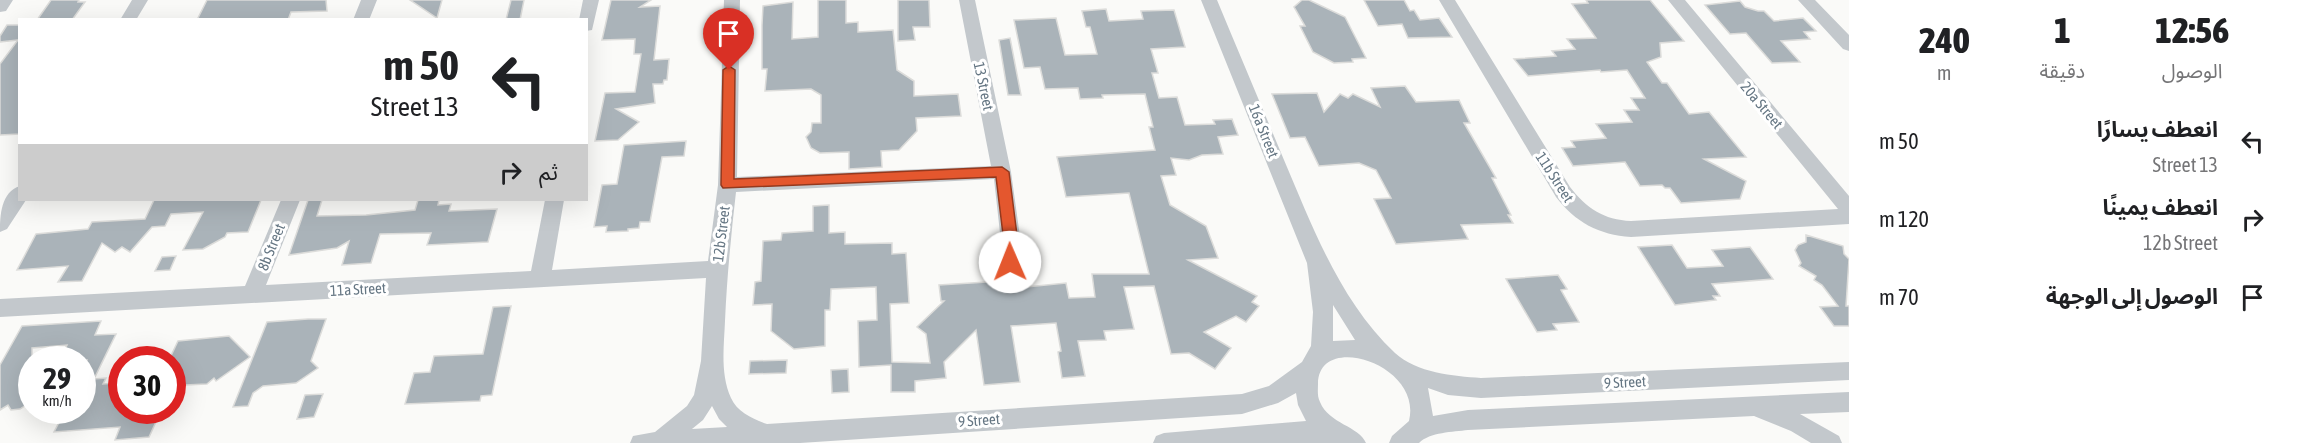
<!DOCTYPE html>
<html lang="ar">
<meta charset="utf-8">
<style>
:root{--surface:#fff;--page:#f2f2f2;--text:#202124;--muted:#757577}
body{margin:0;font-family:"Asap Condensed","Noto Sans Arabic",sans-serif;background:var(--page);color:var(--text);direction:rtl;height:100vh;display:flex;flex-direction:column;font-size:22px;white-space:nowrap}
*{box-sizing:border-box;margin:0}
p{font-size:20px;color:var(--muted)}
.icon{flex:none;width:33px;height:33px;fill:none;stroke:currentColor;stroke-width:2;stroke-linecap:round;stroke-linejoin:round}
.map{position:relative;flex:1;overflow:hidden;direction:ltr}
.sheet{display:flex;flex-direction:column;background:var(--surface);width:450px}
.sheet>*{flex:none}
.guide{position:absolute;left:18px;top:18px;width:570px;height:183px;border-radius:0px;box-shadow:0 6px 24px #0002;direction:rtl;background:#fff;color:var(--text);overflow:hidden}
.speed{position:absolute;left:18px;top:346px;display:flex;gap:12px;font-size:30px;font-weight:700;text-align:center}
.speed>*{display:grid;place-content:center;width:78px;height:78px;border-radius:50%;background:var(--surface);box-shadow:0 6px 24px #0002;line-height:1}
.speed small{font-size:15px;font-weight:400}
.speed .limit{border:9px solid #d22;background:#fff;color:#111}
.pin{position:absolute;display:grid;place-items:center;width:51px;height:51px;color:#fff;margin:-62px -26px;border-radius:50% 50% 50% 0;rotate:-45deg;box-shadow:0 0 6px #0007}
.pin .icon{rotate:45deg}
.me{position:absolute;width:66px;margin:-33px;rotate:359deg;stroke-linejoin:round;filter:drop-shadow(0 0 4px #0008)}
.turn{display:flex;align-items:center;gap:21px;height:126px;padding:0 30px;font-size:27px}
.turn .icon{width:78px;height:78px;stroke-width:2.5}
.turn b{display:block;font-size:42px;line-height:51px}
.then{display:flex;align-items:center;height:57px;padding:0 30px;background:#0003;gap:12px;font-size:22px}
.eta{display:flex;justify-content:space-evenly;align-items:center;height:102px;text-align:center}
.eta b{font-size:36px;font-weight:800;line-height:42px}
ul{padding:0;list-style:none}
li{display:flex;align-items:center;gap:18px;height:78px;padding:0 30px}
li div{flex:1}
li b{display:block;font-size:22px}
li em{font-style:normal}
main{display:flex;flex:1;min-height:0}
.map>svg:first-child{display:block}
</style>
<main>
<section class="sheet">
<div class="eta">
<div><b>12:56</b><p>الوصول</p></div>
<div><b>1</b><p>دقيقة</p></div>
<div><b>240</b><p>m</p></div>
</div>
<ul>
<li><svg class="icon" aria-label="left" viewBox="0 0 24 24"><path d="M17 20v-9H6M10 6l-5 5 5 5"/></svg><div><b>انعطف يسارًا</b><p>13 Street</p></div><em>50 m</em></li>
<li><svg class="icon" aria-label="right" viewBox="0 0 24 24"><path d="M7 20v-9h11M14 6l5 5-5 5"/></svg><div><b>انعطف يمينًا</b><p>12b Street</p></div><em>120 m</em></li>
<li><svg class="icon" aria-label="arrive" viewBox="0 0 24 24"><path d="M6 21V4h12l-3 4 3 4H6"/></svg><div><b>الوصول إلى الوجهة</b></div><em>70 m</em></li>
</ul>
</section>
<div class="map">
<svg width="1849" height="443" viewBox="0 0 1849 443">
<rect width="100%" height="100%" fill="#fafaf8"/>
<path fill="#aab3b9" stroke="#dcdcda" stroke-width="1.5" d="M51 0H79L78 2H85L72 20H37Z
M207 0H326L327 11 291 12 288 20H197Z
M410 0H442L437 18Z
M511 0H524L520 20H506Z
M611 0H651L640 7 660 6 654 60 669 59 667 80H664L663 84H653L655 103 616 109 639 122 618 140 595 141 605 93 635 92 641 54H634L635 39 602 40Z
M818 0H846V23L858 22V32L893 30 897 70 914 81V96L958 94 961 116 916 118 917 131 899 150 881 151 882 167 849 169V152L820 153 811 148 806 137 811 132 812 123H821V95L811 89 765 91 767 69H762V25L763 6 793 2 792 39 818 37Z
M898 0H929L930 27H913L915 40 898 41Z
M1302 0H1309L1345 17 1366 58 1352 59 1353 62 1334 63 1313 52 1300 26H1305L1294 7Z
M1364 0H1404L1410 11 1414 10 1420 20 1439 18 1452 37 1408 38 1402 24 1378 26Z
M1586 0H1650L1684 41 1660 43 1661 57 1647 62 1662 83H1667L1689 114 1709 112 1746 157 1704 159 1746 181 1740 199 1681 203 1670 188H1665L1662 185 1640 186 1625 162 1573 166 1562 148 1575 147 1571 141 1606 138 1596 124 1632 122 1624 110H1639L1631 98H1645L1627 70 1601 72 1600 70 1528 76 1514 59 1556 56 1552 51 1575 49 1567 39 1596 38 1572 4 1588 3Z
M1740 1 1745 7 1758 11H1764L1774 21 1803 18 1816 31 1804 32 1810 39 1781 41 1800 62 1772 63 1746 33 1730 34 1705 5Z
M1106 9 1109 21 1143 19 1141 11 1174 10 1185 47 1151 49 1158 73H1152L1159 98 1177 97 1185 125 1215 124 1213 120 1232 119 1238 135 1218 137 1223 154 1202 155 1189 160 1171 158 1176 175 1161 176 1170 205 1206 226 1218 258 1188 260 1257 296 1252 302 1259 306 1246 322 1236 316 1204 332 1231 348 1215 369 1189 353 1171 354 1154 286 1124 287 1134 329 1104 331 1106 340 1078 341 1085 376 1062 378 1058 352 1061 351 1056 323 1011 326 1020 382 984 385 976 330 944 362 946 378 915 381V392H891V365L859 367 858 321 877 320 876 287 831 289 830 310H825V346L794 349 771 331 772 304 753 305 755 282 761 281 763 241 781 240 782 233 813 231V206L829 205V233L845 232V244L892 243V254L906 253 909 303 890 304 892 362 930 363 926 334 917 327 944 301H941L939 285 1003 281 1005 289 1066 283 1069 298 1095 297 1092 274H1149L1129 193 1066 197 1057 157 1155 150 1149 127H1153L1145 94 1102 95 1103 98 1080 99 1078 88 1045 89 1040 67 1024 68 1014 20 1056 18 1065 55 1097 54 1090 27H1086L1082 11Z
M7 25H20V134L0 135V64L18 40 0 42V36Z
M1010 38 1021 95H1008L999 40Z
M1405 86 1416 102 1459 100 1470 123H1464L1496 178H1492L1511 215H1508L1513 223 1461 225 1468 239 1396 244 1374 199 1391 198 1376 170 1359 163 1319 166 1305 137 1290 138 1272 94 1317 93 1324 112 1340 94 1348 98 1353 94 1380 107 1371 88Z
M686 141 684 156 662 157 650 222H640L639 228 628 229V231L606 232 607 226 594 227 602 185 617 184 624 145Z
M154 200H261L248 232 227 233 225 237 203 249 183 250 203 212 171 214 165 226 152 227 130 252 122 247 115 252 102 243 82 281 58 282 68 266 17 270 36 234 88 229 92 222 145 219Z
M308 200H322L317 216 366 215 415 210 418 200H439L438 205 451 204 449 211 497 209 488 242 427 245 431 233 380 234 371 263 342 265 349 241 337 248 289 255Z
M1806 235 1843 246 1844 254 1849 259 1846 306H1849V326H1834L1820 307 1838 306 1822 285 1814 280 1816 276 1799 266 1801 263 1795 250 1798 245 1806 242Z
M1672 245 1687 268 1723 266 1712 250 1750 247 1773 279 1712 284 1720 296H1713L1716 300 1675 305 1638 247Z
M176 256 170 270 155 271 162 257Z
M1558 275 1567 289 1561 290 1579 322 1553 324 1557 330 1537 332 1506 279Z
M511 306 492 395 481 396 480 401 405 404 414 373 430 372 434 356 483 354 493 307Z
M308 319H326L311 361 318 368 296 383 263 386 253 393 248 406 233 407 267 322Z
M101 321 95 335 116 334 94 379 106 378 103 384 116 383 113 390H122V411H161L149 437 115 440 120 427 54 432 65 411H82V369L87 360H59L67 345 32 348V401L20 409 11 410 8 405 0 410V365L22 326Z
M229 336 250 357 216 381 214 378 207 384 185 385 172 367V360H169L178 341Z
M787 360 786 373 749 374 750 361Z
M848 369 849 392 832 393 831 370Z
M323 394 314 417 297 419 305 395Z"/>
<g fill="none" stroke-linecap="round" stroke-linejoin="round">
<path fill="#c3c8cc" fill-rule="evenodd" d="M0 0H13L6 11 0 12Z
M132 0H148L136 20H120Z
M361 0H377L369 20H353Z
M583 0H599L592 30 586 31V20H579Z
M724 0H740L737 177 991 166 959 0H975L1011 172 1022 251 1017 268 1010 270 1003 268 1000 262 1002 251 994 179 736 192C731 235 727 277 725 321 724 346 720 374 731 398 737 412 753 419 767 424L1242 394 1269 386 1302 362 1311 346 1313 312 1307 263 1201 0H1217C1239 53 1262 107 1284 160 1313 228 1340 301 1395 353 1417 373 1453 376 1481 378L1849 362V380L1481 398 1448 395 1428 388 1433 416 1468 410 1849 392V412L1800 414 1839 436 1842 443H1811L1791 431 1754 416 1468 430C1453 432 1430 432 1419 443H1389L1392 436 1409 421C1423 364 1318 331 1318 384 1318 390 1317 396 1320 402 1329 424 1359 426 1366 443H1153L1156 436 1164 433 1306 421 1298 405 1296 393 1278 403 1242 414 800 443H630L633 436 655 432 687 406 694 395 701 361 706 278 0 317V299L245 286 281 200H300L266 285 531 271 545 200H564L552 270 708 261 718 185ZM1333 305 1355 340 1333 341ZM712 406 719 419 727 427 692 429 703 420Z
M1439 0H1455L1570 187C1586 208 1604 220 1631 221L1838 209 1668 0H1685L1849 196V224L1631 237C1599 235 1575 222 1556 197Z
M1798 0H1815L1849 35V51L1843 49Z
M20 186V200H26L7 229 0 232C0 215 1 192 20 186Z"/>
</g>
<path fill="#e4572e" stroke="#94391e" stroke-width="1.5" d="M729 66 735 70 734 179 1002 167 1009 172 1019 251 1015 266H1005L1003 262 1005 251 996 177 723 188 721 185 723 70Z"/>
<g text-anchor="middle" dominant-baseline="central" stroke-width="6" stroke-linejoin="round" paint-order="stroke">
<g font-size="15" fill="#657683" stroke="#fff">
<text transform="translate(984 86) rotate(78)">13 Street</text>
<text transform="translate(1762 105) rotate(50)">20a Street</text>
<text transform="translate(1264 131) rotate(68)">16a Street</text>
<text transform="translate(1555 177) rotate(57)">11b Street</text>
<text transform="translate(721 234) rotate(-83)">12b Street</text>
<text transform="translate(271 247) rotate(-68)">8b Street</text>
<text transform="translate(358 289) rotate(-3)">11a Street</text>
<text transform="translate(1625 382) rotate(-3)">9 Street</text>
<text transform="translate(979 420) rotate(-4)">9 Street</text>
</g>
</g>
</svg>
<div class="speed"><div>29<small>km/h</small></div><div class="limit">30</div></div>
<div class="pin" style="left:729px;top:70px;background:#d93025"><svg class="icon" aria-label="arrive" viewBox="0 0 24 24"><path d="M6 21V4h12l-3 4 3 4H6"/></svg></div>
<svg class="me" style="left:1010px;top:262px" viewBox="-20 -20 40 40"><circle r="19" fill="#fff"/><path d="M0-13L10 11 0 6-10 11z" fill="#e4572e"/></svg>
<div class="guide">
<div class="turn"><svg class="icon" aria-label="left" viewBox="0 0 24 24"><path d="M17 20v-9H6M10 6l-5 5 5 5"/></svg><div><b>50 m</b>13 Street</div></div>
<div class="then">ثم<svg class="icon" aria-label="right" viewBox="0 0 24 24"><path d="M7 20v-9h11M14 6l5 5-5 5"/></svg></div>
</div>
</div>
</main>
